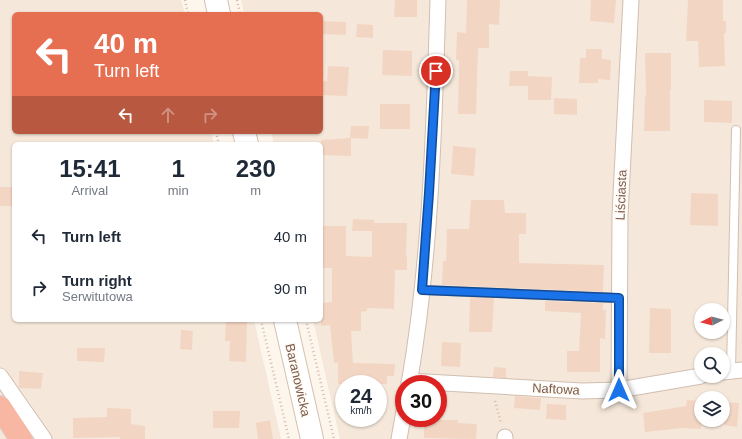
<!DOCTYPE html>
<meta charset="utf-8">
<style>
:root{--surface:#fff;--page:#f2f2f3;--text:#1f2937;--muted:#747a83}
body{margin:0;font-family:Arial,sans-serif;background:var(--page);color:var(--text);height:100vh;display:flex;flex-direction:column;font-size:15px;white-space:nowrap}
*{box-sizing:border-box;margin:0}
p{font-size:13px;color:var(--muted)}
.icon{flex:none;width:22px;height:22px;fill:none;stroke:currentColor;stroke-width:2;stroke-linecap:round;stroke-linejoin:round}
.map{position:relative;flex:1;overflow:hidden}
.sheet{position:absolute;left:12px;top:142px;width:311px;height:180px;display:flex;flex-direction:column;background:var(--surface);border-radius:6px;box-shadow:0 1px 3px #0004}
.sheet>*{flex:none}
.banner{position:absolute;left:12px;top:12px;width:311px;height:122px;border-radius:6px;box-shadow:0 1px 3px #0004;background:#e76f51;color:#fff;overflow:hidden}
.needle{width:26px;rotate:264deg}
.fabs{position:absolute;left:694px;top:303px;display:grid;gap:8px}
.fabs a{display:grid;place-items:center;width:36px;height:36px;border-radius:50%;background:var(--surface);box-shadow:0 1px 3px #0004;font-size:20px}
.speed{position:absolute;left:335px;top:375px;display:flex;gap:8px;font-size:20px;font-weight:700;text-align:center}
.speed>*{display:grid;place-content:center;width:52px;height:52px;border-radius:50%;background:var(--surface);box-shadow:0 1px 3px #0004;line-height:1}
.speed small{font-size:10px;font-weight:400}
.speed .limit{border:6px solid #d22;background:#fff;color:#111}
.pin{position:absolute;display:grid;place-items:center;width:34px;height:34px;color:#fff;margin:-17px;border:2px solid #fff;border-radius:50%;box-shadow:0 1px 4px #0007}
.me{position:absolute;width:44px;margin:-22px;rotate:0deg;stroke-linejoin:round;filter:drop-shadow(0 0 3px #0008)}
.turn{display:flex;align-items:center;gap:14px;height:84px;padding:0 16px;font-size:18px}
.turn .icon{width:52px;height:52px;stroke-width:2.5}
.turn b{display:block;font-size:28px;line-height:34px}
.lanes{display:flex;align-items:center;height:38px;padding:0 16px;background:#0003;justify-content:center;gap:20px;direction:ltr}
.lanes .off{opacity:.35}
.eta{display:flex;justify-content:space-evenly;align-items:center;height:68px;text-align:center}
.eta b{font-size:24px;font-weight:700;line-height:28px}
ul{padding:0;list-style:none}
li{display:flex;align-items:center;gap:12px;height:52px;padding:0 16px}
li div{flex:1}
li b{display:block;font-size:15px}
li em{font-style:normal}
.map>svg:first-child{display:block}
</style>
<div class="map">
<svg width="742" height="439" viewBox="0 0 742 439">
<rect width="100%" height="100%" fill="#fdf6ec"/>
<path fill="#f5e8da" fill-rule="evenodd" d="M0 0H181L185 14H14V132H211L214 144H14V320H254L281 439H0Z
M241 0H742V439H340L313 320H321V144H274L271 132H321V14H244ZM701 310H723V332H701ZM701 354H723V376H701ZM344 384H378V418H344ZM404 384H438V418H404ZM701 398H723V420H701Z"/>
<path fill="#f3d5c3" d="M395 0H417V17H394Z
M467 0H500L499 25 489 24V48H478L476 114H458L459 60H456L457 32 466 33Z
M591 0H616L614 23 590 21Z
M688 0H723V21H726V33H724L725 66 699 67 698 41H686Z
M321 21 346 22V35L321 34Z
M357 24 373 25V38L356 37Z
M586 49H602V59L611 60 610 80 598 79V83H579L580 58H586Z
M383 50 412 51V76L382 75Z
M645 53H671V90H670V131H644L645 96H646Z
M328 66 349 67 347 96 321 95V81H327Z
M510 71H528V76L552 77 551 100H528V86H509Z
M554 98 577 99V115L554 114Z
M704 100 732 101V123L704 122Z
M380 104H410V129H380Z
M351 126H369L368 139 351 138V156L321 155V140L350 138Z
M453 146 476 148 474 176 451 174Z
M0 187H14V206H0Z
M691 193 718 194V226L690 225Z
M471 200H504L505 213H526V234H519V263L604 265 603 292 442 285 443 261H446L447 229H469Z
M353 219 374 220V223H407L406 256H407V270H395L394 309 367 308V311L361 312V331H351L353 363 395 364 394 376H387V384H338V363H334L330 325 321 326V303L332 302V268H321V226H346V256L372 257V231H352Z
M470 297 494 298 492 332H469Z
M545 301 603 303V310H606L605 339 600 338V372H567V351H579L581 313 545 311Z
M650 308 671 309V353H649Z
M226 320H247L246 362 229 361 230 341H225Z
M181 330 193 331 192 350 180 349Z
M442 342 461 343 460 367 441 366Z
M77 348H105L104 362 77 361Z
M494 367 506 368V378L493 377Z
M19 371 43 373 41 389 19 388Z
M515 396 541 398 540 410 514 408Z
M687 400 701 401V429L683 428 645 432 643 413 686 406Z
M726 402 739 403 737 427 724 425Z
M547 404 566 405V420L546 419Z
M107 408 131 409V424L145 426V439H120V437L73 438V418L107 417Z
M213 411H240L239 428H213Z
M270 420 273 439H258L256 423Z
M437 420H458V423L477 424 476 439 424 438V423H437Z"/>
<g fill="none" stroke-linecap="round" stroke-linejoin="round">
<g stroke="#d1beb0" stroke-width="10">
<path id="lane" d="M422 290 619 298
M731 371 736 130"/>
</g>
<g stroke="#d1beb0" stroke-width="17">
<path id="street" d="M723 372 742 370
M0 376 44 439
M409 381 582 391 619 390 701 376
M409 384C431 259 434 127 438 0
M619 390 620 215 631 0
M399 439 404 411
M505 439V437"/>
</g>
<g stroke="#d6c0b0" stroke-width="24">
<path id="secondary" d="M216 0 219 14
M244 132 247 144
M285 320 312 439"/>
</g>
<g stroke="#dad1cd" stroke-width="24">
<path id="highway" d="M0 407 21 439"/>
</g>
<path stroke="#d9b8a5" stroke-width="2.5" stroke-dasharray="1 3" stroke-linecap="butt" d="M185 0 188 14
M237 0 240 14
M216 132 219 144
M261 320 289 439
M306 320 334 439
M495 401 501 423"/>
<use href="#lane" stroke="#fff" stroke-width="8"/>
<use href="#street" stroke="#fff" stroke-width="15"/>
<use href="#secondary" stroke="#fff" stroke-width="22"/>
<use href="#highway" stroke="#f7b7a3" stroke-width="22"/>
</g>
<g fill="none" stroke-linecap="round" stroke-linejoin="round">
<g stroke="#114b97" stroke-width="10">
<path id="route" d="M436 71 429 193 422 290 619 298V390"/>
</g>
<use href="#route" stroke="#1a73e8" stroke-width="7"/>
</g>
<g text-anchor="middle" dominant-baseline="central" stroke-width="3" stroke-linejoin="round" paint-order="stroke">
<g font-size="13" fill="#7a5c4d" stroke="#fffaf3">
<text transform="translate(621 195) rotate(-88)">Liściasta</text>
<text transform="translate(298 380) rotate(77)">Baranowicka</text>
<text transform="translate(556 389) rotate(3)">Naftowa</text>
</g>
</g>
</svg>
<div class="fabs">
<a><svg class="needle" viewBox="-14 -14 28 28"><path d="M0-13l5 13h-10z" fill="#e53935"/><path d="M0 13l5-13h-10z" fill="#747a83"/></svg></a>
<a><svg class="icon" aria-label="search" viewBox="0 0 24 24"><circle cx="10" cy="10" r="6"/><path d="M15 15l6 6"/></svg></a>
<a><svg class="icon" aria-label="layers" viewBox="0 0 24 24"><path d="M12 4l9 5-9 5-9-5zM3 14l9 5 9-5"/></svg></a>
</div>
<div class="speed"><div>24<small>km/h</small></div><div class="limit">30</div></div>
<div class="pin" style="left:436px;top:71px;background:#d93025"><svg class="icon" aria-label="arrive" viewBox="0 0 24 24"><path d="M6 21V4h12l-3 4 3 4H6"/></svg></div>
<svg class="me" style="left:619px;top:390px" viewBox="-20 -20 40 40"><path d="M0-17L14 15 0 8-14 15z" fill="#1a73e8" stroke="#fff" stroke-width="4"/></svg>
<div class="banner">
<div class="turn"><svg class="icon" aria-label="left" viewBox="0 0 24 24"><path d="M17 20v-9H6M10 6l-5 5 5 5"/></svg><div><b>40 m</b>Turn left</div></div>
<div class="lanes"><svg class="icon" aria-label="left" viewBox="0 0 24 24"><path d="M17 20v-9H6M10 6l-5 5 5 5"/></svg><svg class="icon off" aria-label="ahead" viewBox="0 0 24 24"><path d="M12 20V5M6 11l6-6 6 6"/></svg><svg class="icon off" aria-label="right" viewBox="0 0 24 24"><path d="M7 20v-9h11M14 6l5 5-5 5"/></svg></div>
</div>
<section class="sheet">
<div class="eta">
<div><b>15:41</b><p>Arrival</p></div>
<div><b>1</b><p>min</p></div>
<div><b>230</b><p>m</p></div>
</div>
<ul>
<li><svg class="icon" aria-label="left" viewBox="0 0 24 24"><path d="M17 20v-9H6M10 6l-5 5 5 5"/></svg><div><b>Turn left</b></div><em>40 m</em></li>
<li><svg class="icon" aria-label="right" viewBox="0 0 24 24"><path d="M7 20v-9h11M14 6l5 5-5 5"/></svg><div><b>Turn right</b><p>Serwitutowa</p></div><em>90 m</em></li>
</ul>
</section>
</div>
